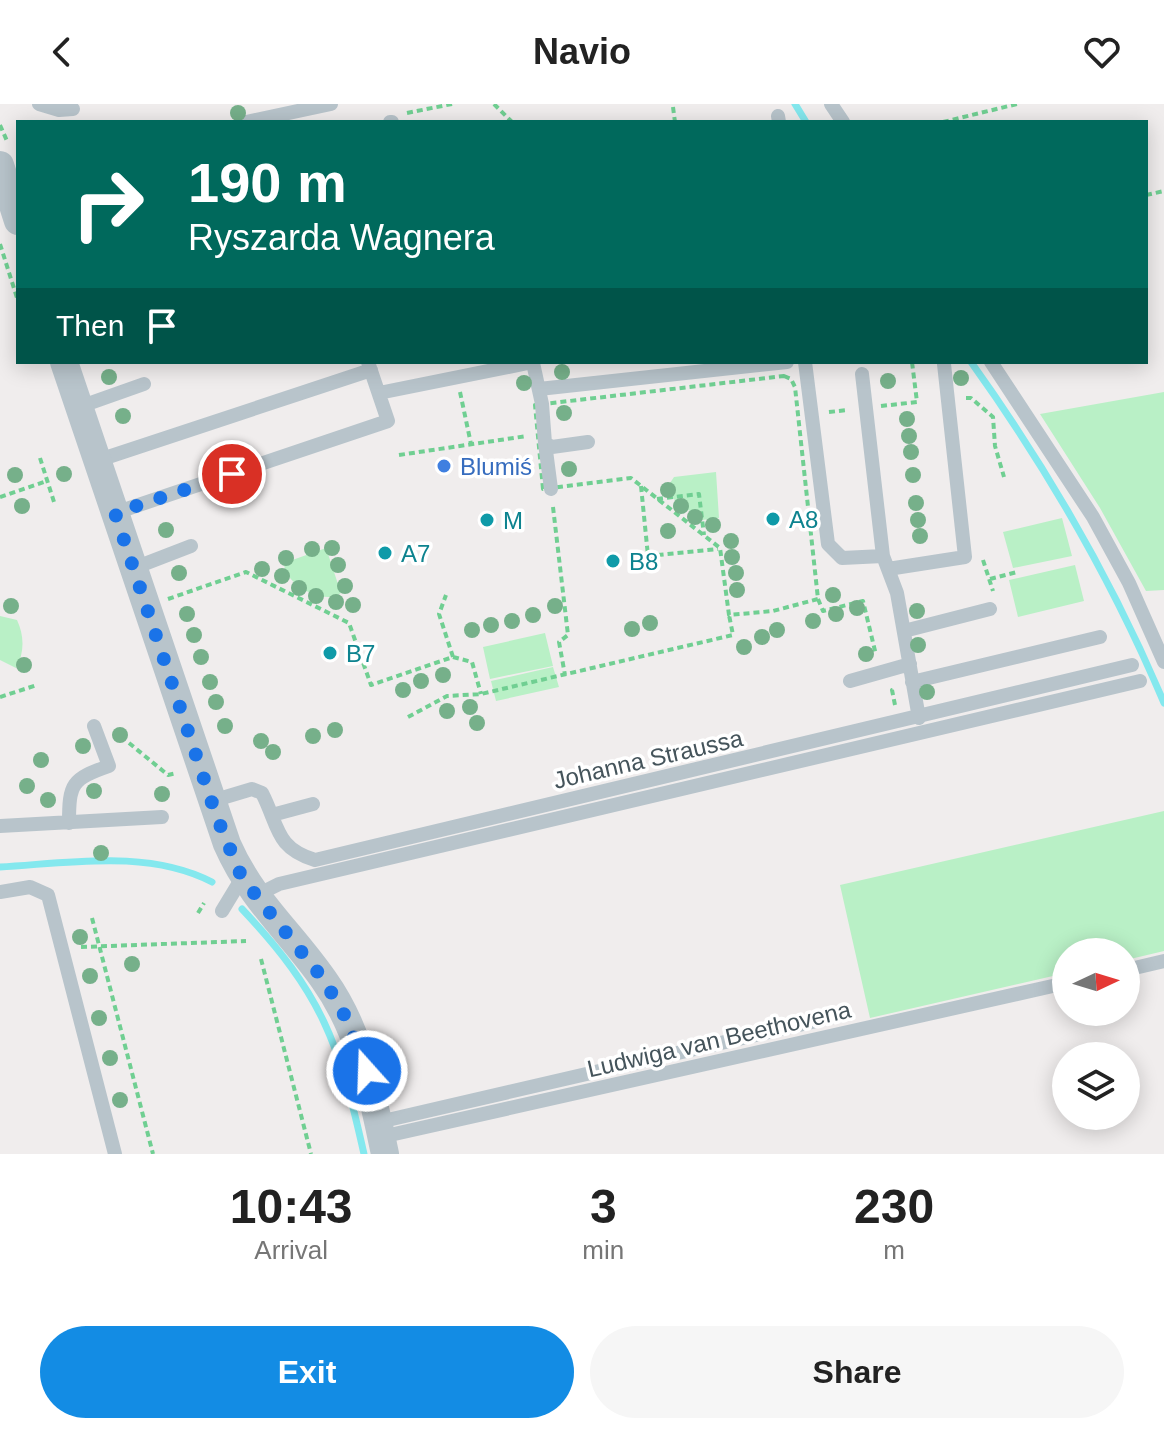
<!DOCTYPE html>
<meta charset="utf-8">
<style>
:root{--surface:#fff;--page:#f6f6f6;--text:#222;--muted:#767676;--accent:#138ce4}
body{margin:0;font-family:Helvetica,sans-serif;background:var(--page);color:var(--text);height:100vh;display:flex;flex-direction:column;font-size:30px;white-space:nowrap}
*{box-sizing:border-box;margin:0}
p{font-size:26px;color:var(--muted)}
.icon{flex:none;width:44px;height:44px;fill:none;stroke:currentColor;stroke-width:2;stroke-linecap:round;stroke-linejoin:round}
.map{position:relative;height:1050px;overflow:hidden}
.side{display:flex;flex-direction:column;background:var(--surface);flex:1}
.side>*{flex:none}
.guide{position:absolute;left:16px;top:16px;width:1132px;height:244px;border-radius:0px;box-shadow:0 4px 20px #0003;background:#00695c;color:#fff;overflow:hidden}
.needle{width:52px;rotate:86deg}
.controls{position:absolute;left:1052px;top:834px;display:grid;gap:16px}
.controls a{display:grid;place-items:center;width:88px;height:88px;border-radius:50%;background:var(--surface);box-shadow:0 4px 20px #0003;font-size:40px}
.pin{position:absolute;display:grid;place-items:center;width:68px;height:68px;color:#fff;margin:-34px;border:4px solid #fff;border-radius:50%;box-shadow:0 2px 8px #0007}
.me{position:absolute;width:88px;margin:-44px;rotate:340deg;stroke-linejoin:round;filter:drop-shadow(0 0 6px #0008)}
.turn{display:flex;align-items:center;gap:28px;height:168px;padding:0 40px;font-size:36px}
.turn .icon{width:104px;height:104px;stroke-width:2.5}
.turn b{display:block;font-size:56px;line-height:68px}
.then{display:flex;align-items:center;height:76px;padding:0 40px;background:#0003;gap:16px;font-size:30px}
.eta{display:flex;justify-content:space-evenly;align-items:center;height:136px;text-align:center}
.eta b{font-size:48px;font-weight:700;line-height:56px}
.action{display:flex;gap:16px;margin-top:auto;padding:16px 40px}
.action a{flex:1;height:92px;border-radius:48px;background:var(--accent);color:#fff;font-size:32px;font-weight:700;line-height:92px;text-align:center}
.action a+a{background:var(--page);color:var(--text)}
header{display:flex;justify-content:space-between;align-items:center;height:104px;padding:0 40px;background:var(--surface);font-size:36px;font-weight:700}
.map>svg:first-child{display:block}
</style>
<header><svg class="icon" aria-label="back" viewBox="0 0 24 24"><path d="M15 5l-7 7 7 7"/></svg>Navio<svg class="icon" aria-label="heart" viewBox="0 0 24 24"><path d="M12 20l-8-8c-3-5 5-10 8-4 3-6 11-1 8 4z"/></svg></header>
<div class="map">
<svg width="1164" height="1050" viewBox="0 0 1164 1050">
<rect width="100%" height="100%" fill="#f0eded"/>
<path fill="#b9f0c6" d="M1164 288V486L1146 487 1100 404 1040 310Z
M716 368 719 414 702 416 671 393 670 379 674 373Z
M1062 414 1072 452 1013 464 1003 428Z
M326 444 341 489C325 502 284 481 284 459Z
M1075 461 1084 497 1018 513 1009 476Z
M0 512 17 516C24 531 25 548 16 564L0 556Z
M545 529 553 562 490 575 483 543Z
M553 563 559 583 496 597 491 577Z
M1164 707V847L1126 856V848H1066V869L870 914 840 781Z"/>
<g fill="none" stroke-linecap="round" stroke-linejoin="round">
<path stroke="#84e8ee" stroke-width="7" d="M795 0 806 18
M971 258C1047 364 1113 478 1164 599
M0 763C70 759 148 745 212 778
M242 805C322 890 339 938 364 1050"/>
<path stroke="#70cf92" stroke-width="4" stroke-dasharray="6 4" stroke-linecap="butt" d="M494 0 512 18
M673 3 675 18
M407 9 452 0
M943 18 1017 0
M0 21 7 37
M1146 91 1164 87
M0 140 18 197
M784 272 791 275 795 283 818 495 773 507 729 511 720 444 631 374 543 385 535 301Z
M460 288 471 340
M966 294H971L993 313 995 342 1004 373
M881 302 917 298 912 258
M829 308 848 306
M399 351 527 332
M40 354 55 401
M641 382 648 452 718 445
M0 393 47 377
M657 395 699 390 704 431
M553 403 568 531 559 538 565 571
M983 456 993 487
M990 475 1017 468
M168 495 246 468 349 519 371 581 453 553 439 510 446 491
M818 495 823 507 863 497 876 551
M453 553 472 558 481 590
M0 593 37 581
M895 601 892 586 896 585
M408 613 447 592 481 590 733 531 729 511
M129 639 168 671 177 669
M198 809 204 799
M92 814 153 1050
M81 843 246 837
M261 855 311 1050"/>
<path stroke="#b8c4cb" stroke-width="14" d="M39 0 59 6 73 5
M831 0 843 18
M778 12 779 18
M246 18 331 0
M390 18H392
M805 258 828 440 842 454 883 452
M991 258 1093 413 1129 479 1164 558
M533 259 542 300 545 339 552 343 588 338
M862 270 883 452 897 489 919 614
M539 285 787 258
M379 289 533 258
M79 303 144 280
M545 339 551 385
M96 357 371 266
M115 409 388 317 368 258
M134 464 191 442
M888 465 965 453 944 260
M904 527 990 505
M850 577 910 560
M912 578 1100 533
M212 697 252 685 262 689C279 722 275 744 315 756L1132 561
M272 711 313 700
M69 719C69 679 72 675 109 662L94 622
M0 722 162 713
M0 788 30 783 48 791 115 1050
M255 792 279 780 1140 577
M222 807 242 774
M1126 866 1164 857
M379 1018 842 911
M381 1033 1066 879"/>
<path stroke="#b8c4cb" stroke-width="28" d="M0 61 18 117
M64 258 227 740C252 797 290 827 324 876 361 928 372 989 385 1050"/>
</g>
<g fill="#76b08a">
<circle cx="238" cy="9" r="8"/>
<circle cx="562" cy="268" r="8"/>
<circle cx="109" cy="273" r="8"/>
<circle cx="961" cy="274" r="8"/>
<circle cx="888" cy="277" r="8"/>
<circle cx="524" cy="279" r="8"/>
<circle cx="564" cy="309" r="8"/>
<circle cx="123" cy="312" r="8"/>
<circle cx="907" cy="315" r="8"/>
<circle cx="909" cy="332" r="8"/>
<circle cx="911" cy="348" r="8"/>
<circle cx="569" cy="365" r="8"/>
<circle cx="64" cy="370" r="8"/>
<circle cx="15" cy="371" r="8"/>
<circle cx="913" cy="371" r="8"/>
<circle cx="668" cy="386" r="8"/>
<circle cx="916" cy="399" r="8"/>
<circle cx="22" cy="402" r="8"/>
<circle cx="681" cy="402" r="8"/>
<circle cx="695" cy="413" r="8"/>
<circle cx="918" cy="416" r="8"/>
<circle cx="713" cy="421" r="8"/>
<circle cx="166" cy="426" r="8"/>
<circle cx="668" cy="427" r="8"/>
<circle cx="920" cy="432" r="8"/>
<circle cx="731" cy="437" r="8"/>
<circle cx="332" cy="444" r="8"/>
<circle cx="312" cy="445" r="8"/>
<circle cx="732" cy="453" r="8"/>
<circle cx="286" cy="454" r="8"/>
<circle cx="338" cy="461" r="8"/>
<circle cx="262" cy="465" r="8"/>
<circle cx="179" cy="469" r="8"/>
<circle cx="736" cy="469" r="8"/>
<circle cx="282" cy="472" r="8"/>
<circle cx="345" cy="482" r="8"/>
<circle cx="299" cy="484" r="8"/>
<circle cx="737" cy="486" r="8"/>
<circle cx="833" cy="491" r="8"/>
<circle cx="316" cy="492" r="8"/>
<circle cx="336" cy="498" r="8"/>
<circle cx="353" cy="501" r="8"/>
<circle cx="11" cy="502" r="8"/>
<circle cx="555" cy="502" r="8"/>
<circle cx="857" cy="504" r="8"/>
<circle cx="917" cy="507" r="8"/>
<circle cx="187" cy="510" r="8"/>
<circle cx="836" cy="510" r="8"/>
<circle cx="533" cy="511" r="8"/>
<circle cx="512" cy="517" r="8"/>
<circle cx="813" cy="517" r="8"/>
<circle cx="650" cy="519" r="8"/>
<circle cx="491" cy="521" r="8"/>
<circle cx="632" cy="525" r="8"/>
<circle cx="472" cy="526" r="8"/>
<circle cx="777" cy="526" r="8"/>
<circle cx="194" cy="531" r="8"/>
<circle cx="762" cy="533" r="8"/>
<circle cx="918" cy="541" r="8"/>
<circle cx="744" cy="543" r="8"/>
<circle cx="866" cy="550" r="8"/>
<circle cx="201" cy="553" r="8"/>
<circle cx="24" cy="561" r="8"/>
<circle cx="443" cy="571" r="8"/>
<circle cx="421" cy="577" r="8"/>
<circle cx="210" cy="578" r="8"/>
<circle cx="403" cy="586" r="8"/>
<circle cx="927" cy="588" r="8"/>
<circle cx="216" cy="598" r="8"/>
<circle cx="470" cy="603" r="8"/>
<circle cx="447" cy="607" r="8"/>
<circle cx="477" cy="619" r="8"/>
<circle cx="225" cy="622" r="8"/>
<circle cx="335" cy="626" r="8"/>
<circle cx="120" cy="631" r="8"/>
<circle cx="313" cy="632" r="8"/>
<circle cx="261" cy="637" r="8"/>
<circle cx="83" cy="642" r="8"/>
<circle cx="273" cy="648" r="8"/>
<circle cx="41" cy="656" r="8"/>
<circle cx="27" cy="682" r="8"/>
<circle cx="94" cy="687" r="8"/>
<circle cx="162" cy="690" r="8"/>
<circle cx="48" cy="696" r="8"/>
<circle cx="101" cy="749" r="8"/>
<circle cx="80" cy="833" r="8"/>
<circle cx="132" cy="860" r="8"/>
<circle cx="90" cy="872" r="8"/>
<circle cx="99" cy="914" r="8"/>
<circle cx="110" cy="954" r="8"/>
<circle cx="120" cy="996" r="8"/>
</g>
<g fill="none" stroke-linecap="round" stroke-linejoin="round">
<path stroke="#1a73e8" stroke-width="14" stroke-dasharray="0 25.2" d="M232 370 115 409 216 711 242 774 324 876 346 914 367 967"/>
</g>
<circle fill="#3f7fe0" stroke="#fff" stroke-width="3" cx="444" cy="362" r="8"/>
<g fill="#0f9aa8" stroke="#fff" stroke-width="3">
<circle cx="773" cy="415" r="8"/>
<circle cx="487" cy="416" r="8"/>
<circle cx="385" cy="449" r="8"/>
<circle cx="613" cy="457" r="8"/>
<circle cx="330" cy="549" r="8"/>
</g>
<g text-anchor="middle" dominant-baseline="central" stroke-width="7" stroke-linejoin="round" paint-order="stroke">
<g font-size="24" fill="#366cbe" stroke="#fff" text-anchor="start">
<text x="460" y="362">Blumiś</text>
</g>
<g font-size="24" fill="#0d838f" stroke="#fff" text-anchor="start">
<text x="789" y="415">A8</text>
<text x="503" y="416">M</text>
<text x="401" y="449">A7</text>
<text x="629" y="457">B8</text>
<text x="346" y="549">B7</text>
</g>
<g font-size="24" fill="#45545b" stroke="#fff">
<text transform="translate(648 655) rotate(-13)">Johanna Straussa</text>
<text transform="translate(719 935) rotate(-13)">Ludwiga van Beethovena</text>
</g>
</g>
</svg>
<div class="controls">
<a><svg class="needle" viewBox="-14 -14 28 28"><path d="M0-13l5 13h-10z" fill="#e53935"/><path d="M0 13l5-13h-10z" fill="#767676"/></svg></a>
<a><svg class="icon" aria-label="layers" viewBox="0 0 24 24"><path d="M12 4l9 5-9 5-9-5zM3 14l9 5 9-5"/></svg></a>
</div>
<div class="pin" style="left:232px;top:370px;background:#d93025"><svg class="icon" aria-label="arrive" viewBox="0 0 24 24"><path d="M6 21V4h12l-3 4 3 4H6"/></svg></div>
<svg class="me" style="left:367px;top:967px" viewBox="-20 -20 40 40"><circle r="17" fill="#1a73e8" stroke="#fff" stroke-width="3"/><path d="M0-11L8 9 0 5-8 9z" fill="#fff"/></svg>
<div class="guide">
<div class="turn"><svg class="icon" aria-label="right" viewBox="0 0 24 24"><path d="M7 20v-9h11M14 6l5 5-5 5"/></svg><div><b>190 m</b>Ryszarda Wagnera</div></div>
<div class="then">Then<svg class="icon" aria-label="arrive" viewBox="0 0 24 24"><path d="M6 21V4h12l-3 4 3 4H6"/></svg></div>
</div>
</div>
<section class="side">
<div class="eta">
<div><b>10:43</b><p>Arrival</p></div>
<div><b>3</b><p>min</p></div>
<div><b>230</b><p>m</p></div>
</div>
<div class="action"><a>Exit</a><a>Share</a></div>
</section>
